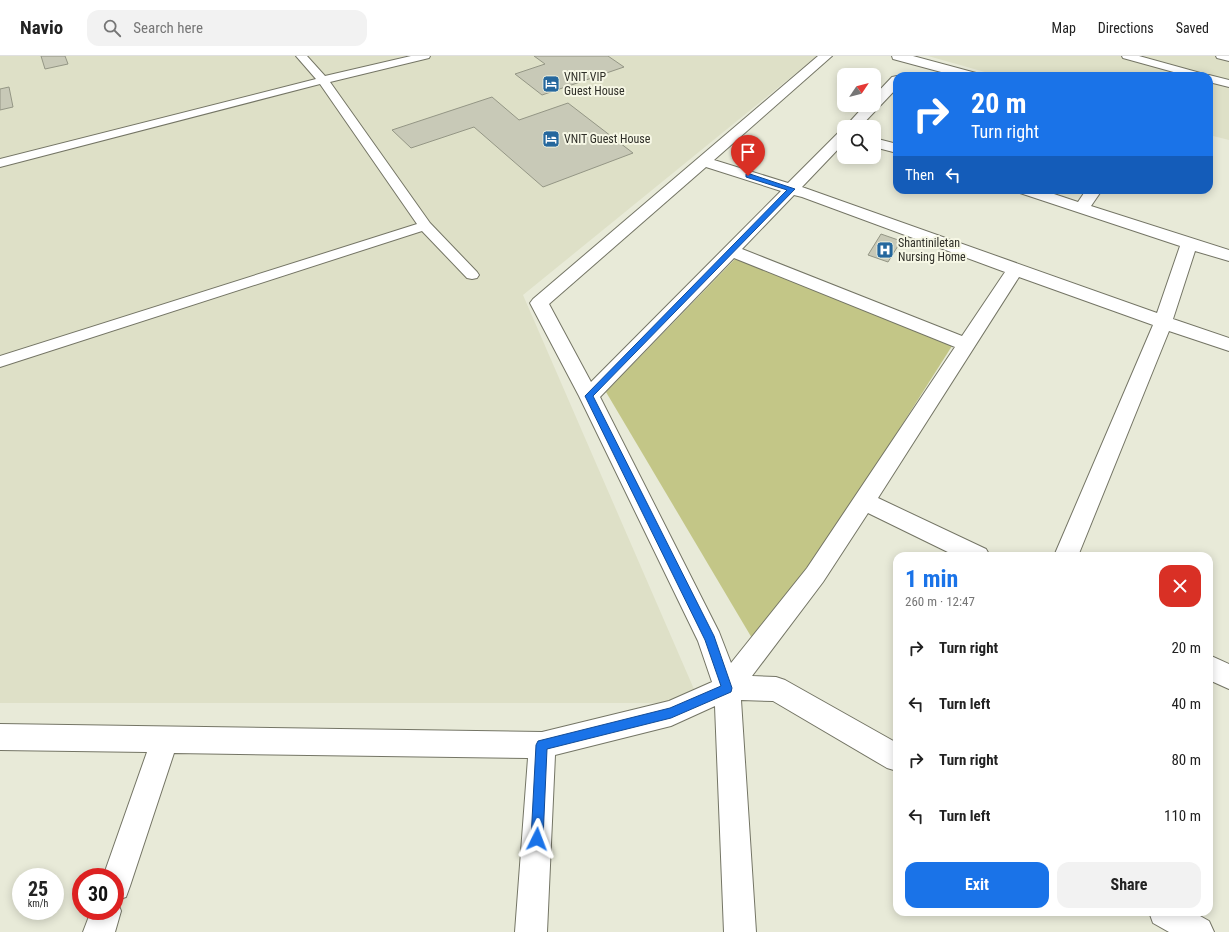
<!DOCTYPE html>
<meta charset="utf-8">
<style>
:root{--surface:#fff;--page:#f2f2f2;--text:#222;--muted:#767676;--line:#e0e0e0;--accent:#1a73e8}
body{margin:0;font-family:"Roboto Condensed",sans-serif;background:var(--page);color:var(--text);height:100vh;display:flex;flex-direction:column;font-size:15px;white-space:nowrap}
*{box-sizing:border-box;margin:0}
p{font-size:13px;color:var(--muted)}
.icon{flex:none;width:22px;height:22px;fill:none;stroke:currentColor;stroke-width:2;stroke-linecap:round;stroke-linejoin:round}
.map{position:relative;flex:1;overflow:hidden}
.sheet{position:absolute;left:893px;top:496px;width:320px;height:364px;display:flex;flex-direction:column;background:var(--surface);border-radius:12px;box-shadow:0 2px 10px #0003}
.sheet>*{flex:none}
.top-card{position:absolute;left:893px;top:16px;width:320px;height:122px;border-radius:12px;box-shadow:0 2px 10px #0003;background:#1a73e8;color:#fff;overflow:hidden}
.needle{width:26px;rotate:55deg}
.controls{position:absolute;left:837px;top:12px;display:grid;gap:8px}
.controls a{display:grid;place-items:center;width:44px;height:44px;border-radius:8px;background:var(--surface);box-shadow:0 2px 10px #0003;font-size:20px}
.speed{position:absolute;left:12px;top:812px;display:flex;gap:8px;font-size:20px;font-weight:700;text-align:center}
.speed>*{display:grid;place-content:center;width:52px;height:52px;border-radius:50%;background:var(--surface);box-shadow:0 2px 10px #0003;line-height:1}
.speed small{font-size:10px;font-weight:400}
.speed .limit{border:6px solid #d22;background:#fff;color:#111}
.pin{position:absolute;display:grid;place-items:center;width:34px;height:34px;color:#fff;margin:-41px -17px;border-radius:50% 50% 50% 0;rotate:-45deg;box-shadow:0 0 4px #0007}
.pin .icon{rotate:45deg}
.me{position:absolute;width:44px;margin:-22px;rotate:3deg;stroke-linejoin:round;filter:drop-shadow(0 0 3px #0008)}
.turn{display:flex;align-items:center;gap:14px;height:84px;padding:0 12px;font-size:18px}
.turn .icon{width:52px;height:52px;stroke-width:2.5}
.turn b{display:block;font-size:28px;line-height:34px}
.then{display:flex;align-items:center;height:38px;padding:0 12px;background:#0003;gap:8px;font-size:15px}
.round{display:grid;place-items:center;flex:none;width:42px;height:42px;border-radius:12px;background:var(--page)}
.headline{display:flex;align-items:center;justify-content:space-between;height:68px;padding:0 12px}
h1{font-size:24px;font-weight:700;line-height:30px;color:var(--accent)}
.button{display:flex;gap:8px;margin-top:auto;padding:8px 12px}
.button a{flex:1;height:46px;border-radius:12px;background:var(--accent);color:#fff;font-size:16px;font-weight:700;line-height:46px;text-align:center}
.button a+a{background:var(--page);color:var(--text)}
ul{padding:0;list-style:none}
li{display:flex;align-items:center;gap:12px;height:56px;padding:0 12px}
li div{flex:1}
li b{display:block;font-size:15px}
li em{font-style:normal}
header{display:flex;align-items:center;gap:24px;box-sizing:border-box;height:56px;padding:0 20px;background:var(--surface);border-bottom:1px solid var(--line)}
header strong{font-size:19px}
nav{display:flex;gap:22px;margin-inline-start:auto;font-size:14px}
.search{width:280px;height:36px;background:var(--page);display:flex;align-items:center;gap:10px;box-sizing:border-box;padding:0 14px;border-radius:12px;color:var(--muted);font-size:15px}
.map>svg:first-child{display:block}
</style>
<header>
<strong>Navio</strong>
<div class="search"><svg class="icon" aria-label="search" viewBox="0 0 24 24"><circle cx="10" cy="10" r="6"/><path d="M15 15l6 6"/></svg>Search here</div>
<nav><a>Map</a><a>Directions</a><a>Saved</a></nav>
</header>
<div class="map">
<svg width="1229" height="876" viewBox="0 0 1229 876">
<rect width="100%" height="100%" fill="#e8ead8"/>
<path fill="#dee0c7" d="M0 0H817L523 239 700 647H0Z
M928 0H1229V84L1209 79V20H999Z"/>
<path fill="#c3c687" d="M736 202 952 290 759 594 606 336Z"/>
<path fill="#c8c9b7" stroke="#949685" d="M41 0H65L68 8 45 13Z
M534 0H608L624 11 542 39 515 18 545 8Z
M9 31 13 51 0 54V33Z
M492 41 519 64 568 47 633 97 543 131 474 71 411 92 392 74Z
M881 178 901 185 888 206 868 199Z"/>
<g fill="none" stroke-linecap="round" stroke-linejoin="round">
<g stroke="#747565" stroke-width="2">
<path id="service" d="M296 0H307L325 20 411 0H430L429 2 330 26 430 167 477 216 479 219 477 222 472 223 467 222 422 175 0 311V300L417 168 320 28 0 111V103L316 23Z
M1122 0H1139L1204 18 1205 20 1209 19 1229 24V31L1209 26V20H1188L1123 2Z
M1216 0H1229V5L1217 2Z"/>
</g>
<g stroke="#747565" stroke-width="2">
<path id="minor" d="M818 0H832L714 104 788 127 839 76 844 75V87L802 131 1157 257 1180 190 1020 137 1018 134H1042L1078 146 1086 134H1102L1091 150 1229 194V205L1195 195 1173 263 1229 282V295L1169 275 1078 500H1054L1153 269 1019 221 878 442 986 493 990 500H956L868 457 823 526 752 620 776 621 785 624 897 687V715L887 712 773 645 741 644 756 876H724L715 650 671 670 555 699 547 876H515L528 702 174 697 130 830 126 841 117 844 121 855 115 876H83L91 855H115V821H103L147 696 0 694V668L542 676 669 645 712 626 698 585 579 340 530 247 533 243ZM706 111 781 135 591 326 549 248ZM794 139 802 141 1005 216 962 280 742 193ZM734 202 955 291 807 512 731 607 719 576 600 341Z
M892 0H913L976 17 978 20H956L893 3Z
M897 20V32L860 71H845L865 49H874V40L892 21Z
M874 82 897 88V97L874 91Z
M1209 599 1229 608V633L1209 624Z
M1149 856H1193L1209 865 1214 876H1169L1153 867Z"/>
</g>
<use href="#service" fill="#fff" fill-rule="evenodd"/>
<use href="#minor" fill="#fff" fill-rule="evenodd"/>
</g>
<path fill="#1a73e8" stroke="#114b97" d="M746 118H750L795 133 593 340 714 580 732 632 731 636 671 662 547 693 543 783 541 787 537 789 532 787 531 783 536 689 538 685 670 652 721 630 705 584 585 340 787 134 746 121Z"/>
<defs>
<g id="hotel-square" transform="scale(0.9)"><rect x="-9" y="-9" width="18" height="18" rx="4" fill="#25679d" stroke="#f6f7e5"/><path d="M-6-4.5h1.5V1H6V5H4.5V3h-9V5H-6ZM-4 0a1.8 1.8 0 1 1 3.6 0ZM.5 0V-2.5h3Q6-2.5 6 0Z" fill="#fff"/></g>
<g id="hospital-square" transform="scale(0.9)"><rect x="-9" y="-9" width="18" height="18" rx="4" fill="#25679d" stroke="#f6f7e5"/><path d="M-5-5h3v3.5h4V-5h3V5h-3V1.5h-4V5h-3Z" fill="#fff"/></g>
</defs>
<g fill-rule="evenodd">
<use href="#hotel-square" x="551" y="28"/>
<use href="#hotel-square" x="551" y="83"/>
<use href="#hospital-square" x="885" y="194"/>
</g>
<g text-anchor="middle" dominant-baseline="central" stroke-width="4" stroke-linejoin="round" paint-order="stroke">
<g font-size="12" fill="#2f2f28" stroke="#f6f7e5" text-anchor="start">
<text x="564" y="21">VNIT VIP<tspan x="564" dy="14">Guest House</tspan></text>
<text x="564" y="83">VNIT Guest House</text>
<text x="898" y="187">Shantiniletan<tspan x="898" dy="14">Nursing Home</tspan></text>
</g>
</g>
</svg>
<div class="controls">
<a><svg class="needle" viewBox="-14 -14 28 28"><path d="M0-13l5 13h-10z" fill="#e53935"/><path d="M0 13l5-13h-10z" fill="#767676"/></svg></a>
<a><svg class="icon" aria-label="search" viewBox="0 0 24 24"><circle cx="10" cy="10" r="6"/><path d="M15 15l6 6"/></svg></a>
</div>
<div class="speed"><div>25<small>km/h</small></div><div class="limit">30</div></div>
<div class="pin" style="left:748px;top:120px;background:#d93025"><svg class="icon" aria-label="arrive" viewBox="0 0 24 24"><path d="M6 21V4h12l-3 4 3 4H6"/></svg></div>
<svg class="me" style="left:537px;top:783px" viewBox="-20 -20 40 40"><path d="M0-17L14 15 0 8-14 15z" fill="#1a73e8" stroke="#fff" stroke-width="4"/></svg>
<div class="top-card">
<div class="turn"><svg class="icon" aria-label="right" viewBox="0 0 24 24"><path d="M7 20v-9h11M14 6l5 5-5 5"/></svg><div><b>20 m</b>Turn right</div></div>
<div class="then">Then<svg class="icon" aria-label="left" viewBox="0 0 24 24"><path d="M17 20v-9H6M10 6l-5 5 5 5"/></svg></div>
</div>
<section class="sheet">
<div class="headline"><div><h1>1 min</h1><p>260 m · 12:47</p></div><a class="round" style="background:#d93025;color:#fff"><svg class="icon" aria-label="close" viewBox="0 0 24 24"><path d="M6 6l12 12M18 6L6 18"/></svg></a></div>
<ul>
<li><svg class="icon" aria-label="right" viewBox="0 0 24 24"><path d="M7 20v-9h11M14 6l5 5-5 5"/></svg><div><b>Turn right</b></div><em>20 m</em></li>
<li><svg class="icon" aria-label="left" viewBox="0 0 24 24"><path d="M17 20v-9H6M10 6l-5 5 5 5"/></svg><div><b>Turn left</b></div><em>40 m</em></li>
<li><svg class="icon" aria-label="right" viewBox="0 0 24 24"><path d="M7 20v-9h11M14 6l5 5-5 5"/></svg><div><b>Turn right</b></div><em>80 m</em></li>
<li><svg class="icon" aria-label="left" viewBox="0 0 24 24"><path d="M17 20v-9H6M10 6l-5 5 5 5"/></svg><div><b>Turn left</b></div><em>110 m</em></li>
</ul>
<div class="button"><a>Exit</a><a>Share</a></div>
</section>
</div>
